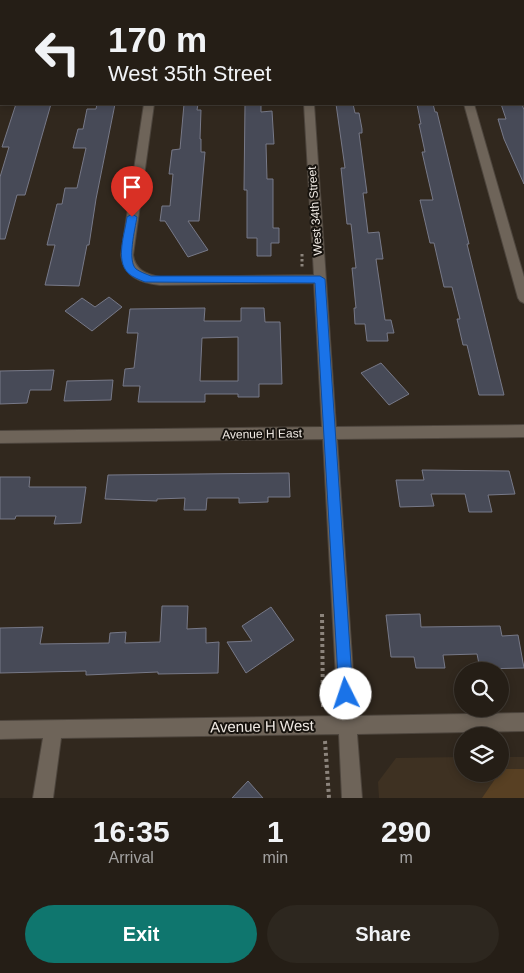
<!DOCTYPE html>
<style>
:root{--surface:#251e16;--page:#2d271f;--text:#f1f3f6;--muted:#a3a2a1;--line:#423c35;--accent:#0f766e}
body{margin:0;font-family:Arial,sans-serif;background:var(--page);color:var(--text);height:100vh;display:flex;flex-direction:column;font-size:19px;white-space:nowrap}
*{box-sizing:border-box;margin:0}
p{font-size:16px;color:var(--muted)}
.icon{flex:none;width:28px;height:28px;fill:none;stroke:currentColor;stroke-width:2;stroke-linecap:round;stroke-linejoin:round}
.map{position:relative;height:798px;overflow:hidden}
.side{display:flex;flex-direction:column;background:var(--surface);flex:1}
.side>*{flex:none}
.hud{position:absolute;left:0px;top:0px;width:525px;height:105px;box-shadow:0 2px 8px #0003,0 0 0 1px var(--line);background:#251e16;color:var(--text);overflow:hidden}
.controls{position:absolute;left:454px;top:662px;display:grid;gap:10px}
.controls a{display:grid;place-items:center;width:55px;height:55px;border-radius:50%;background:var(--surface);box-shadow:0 2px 8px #0003,0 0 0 1px var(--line);font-size:25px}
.pin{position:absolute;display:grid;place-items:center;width:42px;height:42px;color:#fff;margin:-51px -21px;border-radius:50% 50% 50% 0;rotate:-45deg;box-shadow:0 0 5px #0007}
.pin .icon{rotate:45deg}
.me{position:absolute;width:55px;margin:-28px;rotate:356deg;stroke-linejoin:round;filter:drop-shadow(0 0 4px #0008)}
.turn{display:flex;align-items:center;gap:18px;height:105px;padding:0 25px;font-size:22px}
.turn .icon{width:65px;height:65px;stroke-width:2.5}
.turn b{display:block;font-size:35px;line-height:42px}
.eta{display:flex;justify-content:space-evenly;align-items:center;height:85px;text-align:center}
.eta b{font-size:30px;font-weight:700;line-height:35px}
.button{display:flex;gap:10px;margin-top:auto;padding:10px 25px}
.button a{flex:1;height:58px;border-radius:30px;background:var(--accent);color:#fff;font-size:20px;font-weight:700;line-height:58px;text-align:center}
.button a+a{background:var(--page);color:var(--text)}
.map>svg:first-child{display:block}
</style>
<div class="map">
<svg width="524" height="798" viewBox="0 0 524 798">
<rect width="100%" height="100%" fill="#31281e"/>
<path fill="#3e3122" d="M462 757V774H500V757H524V798H379L378 782 396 758Z"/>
<path fill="#584023" d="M502 769H524V798H482Z"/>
<path fill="#474a57" stroke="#777988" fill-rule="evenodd" d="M16 104H51L25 195H17L5 239H0V177L9 147H2Z
M97 104H115L96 199 89 245H87L79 286 45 285 55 245H47L57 204H62L65 188H77L86 148H73L78 129H83L87 109H96Z
M184 104H198L197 110H201L200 139H201V152H205L199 221H188L208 250 188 257 165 221H160L162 206H170L173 174H169L172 150 180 149Z
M245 104H261V112L272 111 274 144H266L267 179H273V228H279V243H271V256H257V238H247V190H244Z
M336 104H353L355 113H359L362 129V133H359L367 193H363L368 233 379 232 383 259H376L385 320H391L394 333H387L388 341H367L365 324H355L354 308H356L352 268H356L351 224H347L341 168H345Z
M417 104H433L435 112H437L469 244H467L504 395H479L467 345H463L457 319H460L452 287H444L434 243H430L420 200H433L422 152H425L419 124H421Z
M501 104H522L524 110V184L504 139 498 119H506Z
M109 297 122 307 92 331 65 311 82 298 95 307Z
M205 308 204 321H241V308H264L265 322H280L282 384H259V397H238V394H205V402H138L140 386H123L125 369 134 368 138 333H127L130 309ZM238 337V381H200L202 338Z
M381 363 409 394 389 405 361 373Z
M54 370 51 390H30L27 403 0 404V371Z
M113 380 111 400 64 401 67 381Z
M422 470 509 471 515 494 488 495 492 512H469L465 494H431L434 506 400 507 396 480H424Z
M289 473 290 497H268V502L239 503V498H207L206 510H184L185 498 157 499V501L105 499 108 475Z
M0 477H30L29 487H86L81 523 54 524 56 516H16L15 519H0Z
M162 606H188L187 629 206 628V643L219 642 218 673 158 674V672L86 675V671L0 673V628L43 627 40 644 109 643 110 633 126 632 125 643 160 642Z
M271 607 294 640 246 673 227 642 252 641 242 626Z
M420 614 421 627 500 626 502 636 518 635 524 668 480 669 477 654 443 655 445 668H416L414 657H391L386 615Z
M248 781 263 798H232Z"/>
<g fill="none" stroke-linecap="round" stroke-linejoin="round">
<g stroke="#4d453d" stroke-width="2">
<path id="minor" d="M22 0H30V1H22Z
M298 0H306V1H298Z
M431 0H441V1H432Z
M144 104H154L133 255C135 270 146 274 160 277L314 275 304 104H314L336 427 524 425V437L337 439 356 716 524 713V731L357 734 362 798H342L339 734 61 738 53 798H33L43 738 0 739V721L338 716 323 439 0 443V431L322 427 314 283 160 285C140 283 124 277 121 255Z
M464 104H474L524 277V303L520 301 518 298Z"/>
</g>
<path stroke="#8c847c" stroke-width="3" stroke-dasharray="2.5 2.5" stroke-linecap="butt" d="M302 254V268"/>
<path stroke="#8c847c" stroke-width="4" stroke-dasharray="3 3" stroke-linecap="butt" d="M322 614 323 707
M325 741 329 798"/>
<use href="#minor" fill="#6e6459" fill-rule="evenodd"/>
</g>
<path fill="#1a73e8" stroke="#114b97" d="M132 214 137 217C135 229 127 261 136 269 140 272 146 274 151 276H320L325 279 353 694 351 700 346 702 341 700 339 694 315 283 145 282C140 280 132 277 128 273 115 260 125 233 127 217Z"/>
<g text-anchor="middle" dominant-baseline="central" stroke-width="4" stroke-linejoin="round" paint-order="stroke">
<g font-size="12" fill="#f0eae4" stroke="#16120d">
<text transform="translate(315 211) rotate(-94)">West 34th Street</text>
<text transform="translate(262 434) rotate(-1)">Avenue H East</text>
</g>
<g font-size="15" fill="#f0eae4" stroke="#16120d">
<text transform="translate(262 726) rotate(-1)">Avenue H West</text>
</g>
</g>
</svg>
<div class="controls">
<a><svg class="icon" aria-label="search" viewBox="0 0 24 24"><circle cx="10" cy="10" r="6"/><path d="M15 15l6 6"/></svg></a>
<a><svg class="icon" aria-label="layers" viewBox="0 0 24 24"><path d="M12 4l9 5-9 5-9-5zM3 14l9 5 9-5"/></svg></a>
</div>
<div class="pin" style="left:132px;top:217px;background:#d93025"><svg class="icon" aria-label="arrive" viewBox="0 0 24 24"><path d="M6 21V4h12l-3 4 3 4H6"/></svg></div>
<svg class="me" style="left:346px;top:694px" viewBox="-20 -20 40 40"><circle r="19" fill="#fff"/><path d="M0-13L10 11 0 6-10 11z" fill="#1a73e8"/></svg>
<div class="hud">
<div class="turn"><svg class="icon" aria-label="left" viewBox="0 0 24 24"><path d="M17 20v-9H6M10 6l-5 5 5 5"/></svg><div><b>170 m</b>West 35th Street</div></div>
</div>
</div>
<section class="side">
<div class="eta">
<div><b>16:35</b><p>Arrival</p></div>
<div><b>1</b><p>min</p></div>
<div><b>290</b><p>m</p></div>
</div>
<div class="button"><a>Exit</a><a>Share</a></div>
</section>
